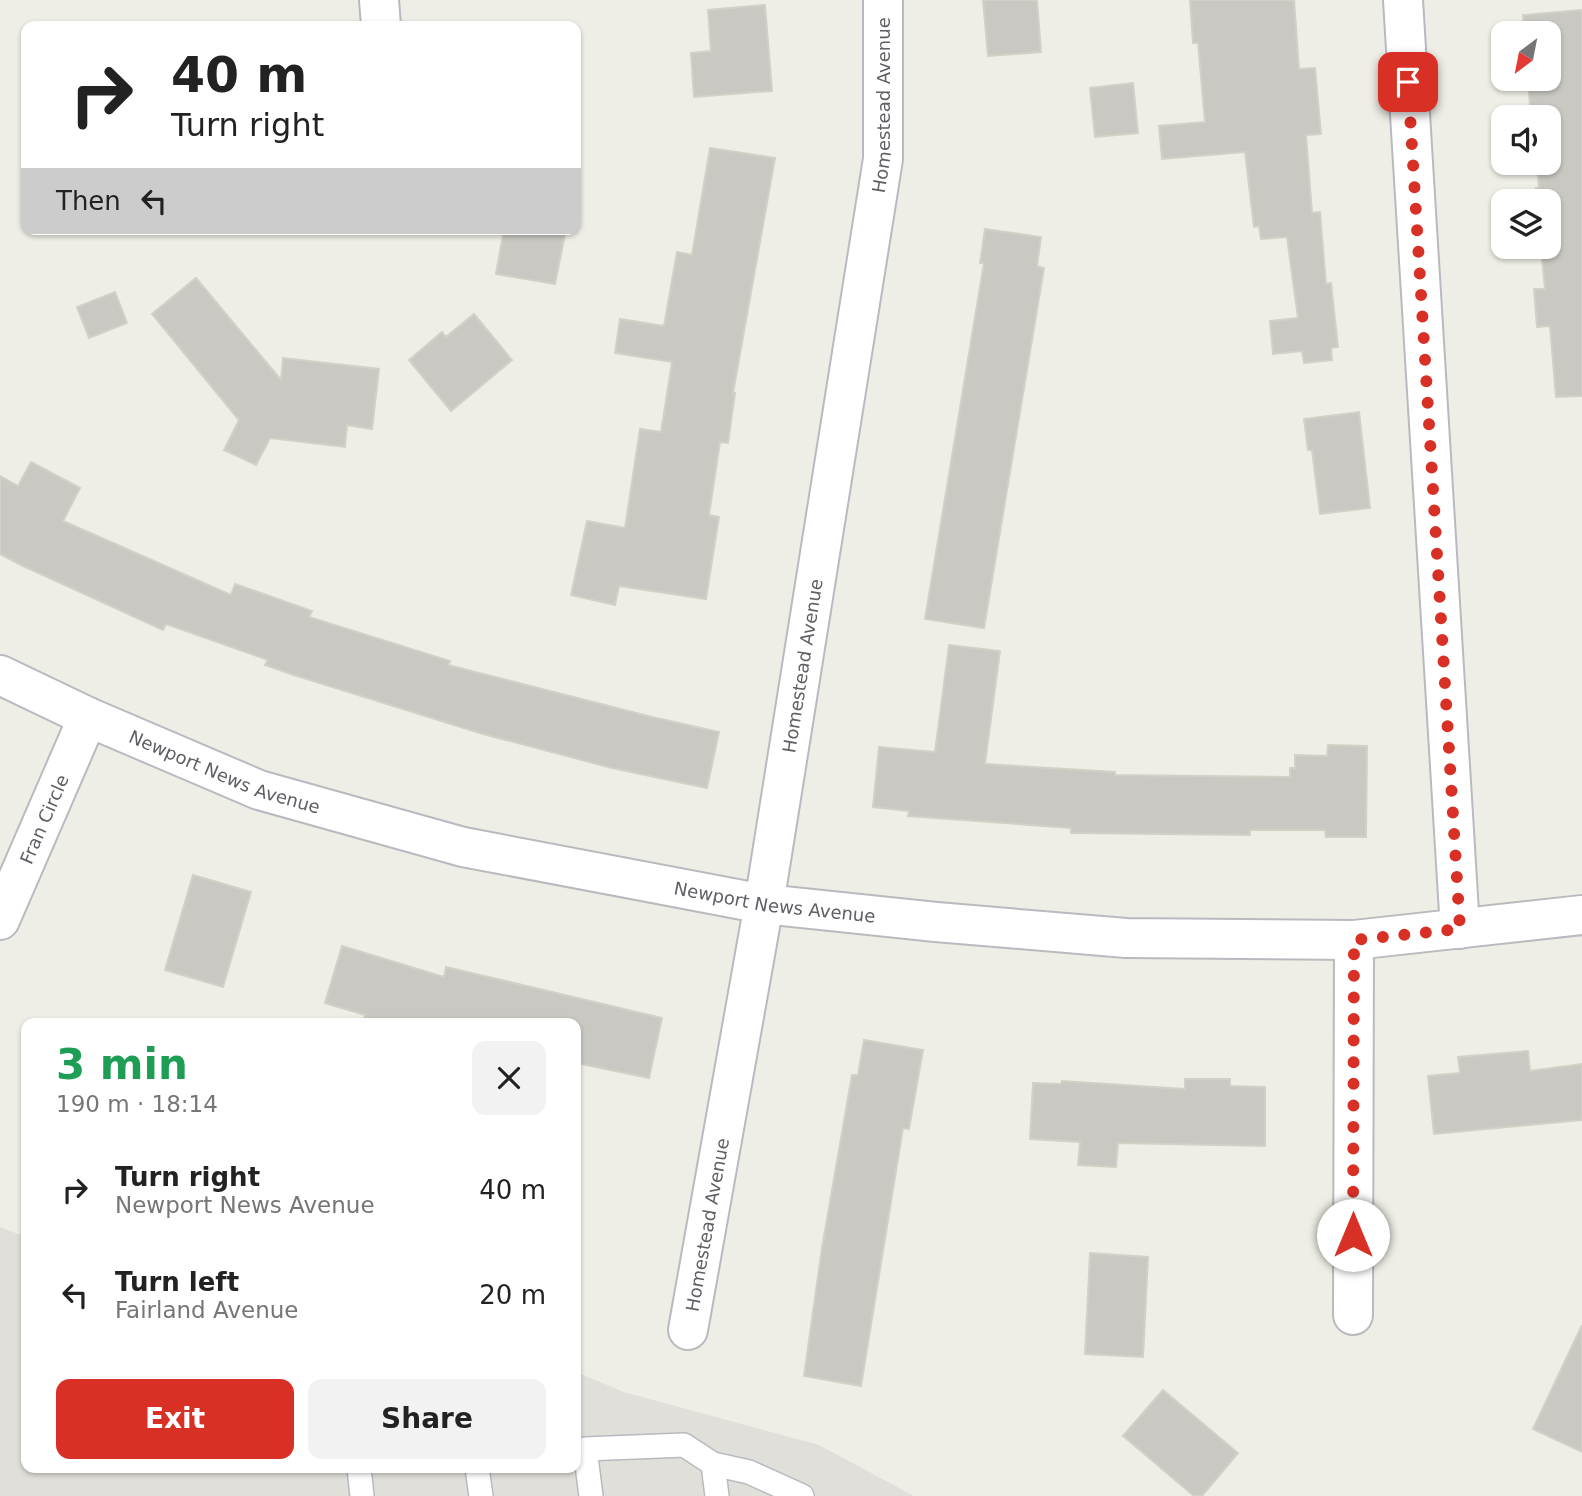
<!DOCTYPE html>
<meta charset="utf-8">
<style>
:root{--surface:#fff;--page:#f2f2f2;--text:#222;--muted:#767676;--accent:#d93025}
body{margin:0;font-family:"DejaVu Sans",sans-serif;background:var(--page);color:var(--text);height:100vh;display:flex;flex-direction:column;font-size:26px;white-space:nowrap}
*{box-sizing:border-box;margin:0}
p{font-size:23px;color:var(--muted)}
.icon{flex:none;width:38px;height:38px;fill:none;stroke:currentColor;stroke-width:2;stroke-linecap:round;stroke-linejoin:round}
.map{position:relative;flex:1;overflow:hidden}
.drawer{position:absolute;left:21px;top:1018px;width:560px;height:455px;display:flex;flex-direction:column;background:var(--surface);border-radius:14px;box-shadow:0 2px 5px #0004}
.drawer>*{flex:none}
.hud{position:absolute;left:21px;top:21px;width:560px;height:214px;border-radius:14px;box-shadow:0 2px 5px #0004;background:#fff;color:var(--text);overflow:hidden}
.needle{width:46px;rotate:212deg}
.tools{position:absolute;left:1491px;top:21px;display:grid;gap:14px}
.tools a{display:grid;place-items:center;width:70px;height:70px;border-radius:14px;background:var(--surface);box-shadow:0 2px 5px #0004;font-size:35px}
.pin{position:absolute;display:grid;place-items:center;width:60px;height:60px;color:#fff;margin:-30px;border-radius:14px;box-shadow:0 4px 10px #0006}
.me{position:absolute;width:77px;margin:-38px;rotate:0deg;stroke-linejoin:round;filter:drop-shadow(0 0 5px #0008)}
.turn{display:flex;align-items:center;gap:24px;height:147px;padding:0 35px;font-size:32px}
.turn .icon{width:91px;height:91px;stroke-width:2.5}
.turn b{display:block;font-size:49px;line-height:60px}
.then{display:flex;align-items:center;height:66px;padding:0 35px;background:#0003;gap:14px;font-size:26px}
.round{display:grid;place-items:center;flex:none;width:74px;height:74px;border-radius:14px;background:var(--page)}
.headline{display:flex;align-items:center;justify-content:space-between;height:119px;padding:0 35px}
h1{font-size:42px;font-weight:600;line-height:52px;color:#1e9e55}
.action{display:flex;gap:14px;margin-top:auto;padding:14px 35px}
.action a{flex:1;height:80px;border-radius:14px;background:var(--accent);color:#fff;font-size:28px;font-weight:600;line-height:80px;text-align:center}
.action a+a{background:var(--page);color:var(--text)}
ul{padding:0;list-style:none}
li{display:flex;align-items:center;gap:21px;height:105px;padding:0 35px}
li div{flex:1}
li b{display:block;font-size:26px}
li em{font-style:normal}
.map>svg:first-child{display:block}
</style>
<div class="map">
<svg width="1582" height="1496" viewBox="0 0 1582 1496">
<rect width="100%" height="100%" fill="#efeee6"/>
<path fill="#e1dfda" d="M0 1227 26 1237V1468H576V1372L624 1392 819 1445 914 1496H0Z"/>
<path fill="#cac8c2" stroke="#d3d0c5" stroke-width="2" d="M983 0H1037L1041 52 988 56Z
M1190 0H1294L1299 69 1315 68 1321 134 1306 135 1312 213 1320 212 1326 284 1331 283 1338 347 1331 348 1332 360 1304 363 1302 351 1273 354 1270 321 1298 318 1287 237 1261 239 1259 226 1254 227 1245 152 1162 159 1159 126 1205 122 1198 43H1193Z
M765 5 772 91 694 97 691 53 711 51 708 10Z
M1582 10V396L1556 397 1550 326 1537 327 1534 289H1545L1541 247H1549V201H1537L1536 188H1539L1537 163H1549V117H1531L1528 79H1549V33H1524L1523 15Z
M1133 83 1138 133 1095 137 1090 88Z
M710 148 775 158 733 393H735L728 443 720 442 709 515 719 517 706 599 619 586 615 605 571 595 587 521 625 528 640 429 661 432 672 362 615 353 620 319 664 326 677 252 692 255Z
M504 229H566L555 284 496 274Z
M985 229 1041 237 1037 266 1044 268 984 628 925 619 984 263H980Z
M196 278 281 380 283 358 379 369 372 429 347 425 345 447 270 438 256 465 224 450 239 420 152 314Z
M115 292 127 323 89 338 77 307Z
M474 314 512 360 451 411 409 360 442 332 446 337Z
M1359 412 1370 508 1320 514 1312 450H1308L1304 419Z
M31 462 80 488 63 521 231 595 235 584 312 611 309 617 450 661 448 665 652 717 719 732 707 788 612 768 483 734 294 675 265 665 268 660 166 624 163 630 21 565 0 554V476L18 486Z
M949 645 1000 651 985 764 1115 772V775L1290 777V768H1295V755L1327 756 1328 745 1367 746 1366 837H1326L1325 830H1250V835L1071 833V828L908 816 909 811 873 807 879 747 935 752Z
M193 875 251 892 223 987 165 970Z
M342 946 444 977 446 967 662 1018 649 1078 576 1063V1024H362L365 1015 325 1003Z
M864 1040 923 1050 909 1129 903 1128 861 1386 804 1376 822 1248 852 1075H858Z
M1528 1051 1530 1071 1582 1064V1120L1434 1134 1428 1076 1460 1073 1458 1057Z
M1185 1079H1230V1086L1265 1087V1146L1118 1143 1116 1167 1078 1165 1080 1142 1030 1139 1033 1083 1061 1084 1062 1081 1185 1089Z
M1090 1253 1148 1257 1143 1357 1085 1354Z
M1582 1325V1452L1533 1429Z
M1163 1390 1238 1453 1202 1496H1194L1123 1436Z"/>
<g fill="none" stroke-linecap="round" stroke-linejoin="round">
<g stroke="#b8babf" stroke-width="26">
<path id="lane" d="M359 1468 362 1496
M477 1468 481 1496
M591 1496 585 1449 684 1445 713 1464
M717 1496 713 1464 749 1472 802 1496"/>
</g>
<g stroke="#b8babf" stroke-width="42">
<g id="street">
<path d="M379 0 381 26"/>
<path d="M1403 0 1460 929"/>
<path id="s1" d="M0 675 88 717 259 790 463 847 764 904 936 922 1126 938 1354 940 1582 915"/>
<path id="s2" d="M0 920 88 717"/>
<path d="M1353 1315 1354 940"/>
<path id="s3" d="M688 1330 764 904 883 159V0"/>
</g>
</g>
<use href="#lane" stroke="#fff" stroke-width="23"/>
<use href="#street" stroke="#fff" stroke-width="38"/>
</g>
<g fill="none" stroke-linecap="round" stroke-linejoin="round">
<path stroke="#d93025" stroke-width="12" stroke-dasharray="0 21.6" d="M1353 1235 1354 940 1460 929 1408 82"/>
</g>
<g text-anchor="middle" dominant-baseline="central" stroke-width="6" stroke-linejoin="round" paint-order="stroke">
<g font-size="18" fill="#5e6065" stroke="#fff">
<text stroke="none"><textPath href="#s3" startOffset="1241">Homestead Avenue</textPath></text>
<text stroke="none"><textPath href="#s3" startOffset="674">Homestead Avenue</textPath></text>
<text stroke="none"><textPath href="#s1" startOffset="245">Newport News Avenue</textPath></text>
<text stroke="none"><textPath href="#s2" startOffset="110">Fran Circle</textPath></text>
<text stroke="none"><textPath href="#s1" startOffset="812">Newport News Avenue</textPath></text>
<text stroke="none"><textPath href="#s3" startOffset="107">Homestead Avenue</textPath></text>
</g>
</g>
</svg>
<div class="tools">
<a><svg class="needle" viewBox="-14 -14 28 28"><path d="M0-13l5 13h-10z" fill="#e53935"/><path d="M0 13l5-13h-10z" fill="#767676"/></svg></a>
<a><svg class="icon" aria-label="sound" viewBox="0 0 24 24"><path d="M4 9h4l5-4v14l-5-4H4zM17 9q2 3 0 6"/></svg></a>
<a><svg class="icon" aria-label="layers" viewBox="0 0 24 24"><path d="M12 4l9 5-9 5-9-5zM3 14l9 5 9-5"/></svg></a>
</div>
<div class="pin" style="left:1408px;top:82px;background:#d93025"><svg class="icon" aria-label="arrive" viewBox="0 0 24 24"><path d="M6 21V4h12l-3 4 3 4H6"/></svg></div>
<svg class="me" style="left:1353px;top:1235px" viewBox="-20 -20 40 40"><circle r="19" fill="#fff"/><path d="M0-13L10 11 0 6-10 11z" fill="#d93025"/></svg>
<div class="hud">
<div class="turn"><svg class="icon" aria-label="right" viewBox="0 0 24 24"><path d="M7 20v-9h11M14 6l5 5-5 5"/></svg><div><b>40 m</b>Turn right</div></div>
<div class="then">Then<svg class="icon" aria-label="left" viewBox="0 0 24 24"><path d="M17 20v-9H6M10 6l-5 5 5 5"/></svg></div>
</div>
<section class="drawer">
<div class="headline"><div><h1>3 min</h1><p>190 m · 18:14</p></div><a class="round"><svg class="icon" aria-label="close" viewBox="0 0 24 24"><path d="M6 6l12 12M18 6L6 18"/></svg></a></div>
<ul>
<li><svg class="icon" aria-label="right" viewBox="0 0 24 24"><path d="M7 20v-9h11M14 6l5 5-5 5"/></svg><div><b>Turn right</b><p>Newport News Avenue</p></div><em>40 m</em></li>
<li><svg class="icon" aria-label="left" viewBox="0 0 24 24"><path d="M17 20v-9H6M10 6l-5 5 5 5"/></svg><div><b>Turn left</b><p>Fairland Avenue</p></div><em>20 m</em></li>
</ul>
<div class="action"><a>Exit</a><a>Share</a></div>
</section>
</div>
